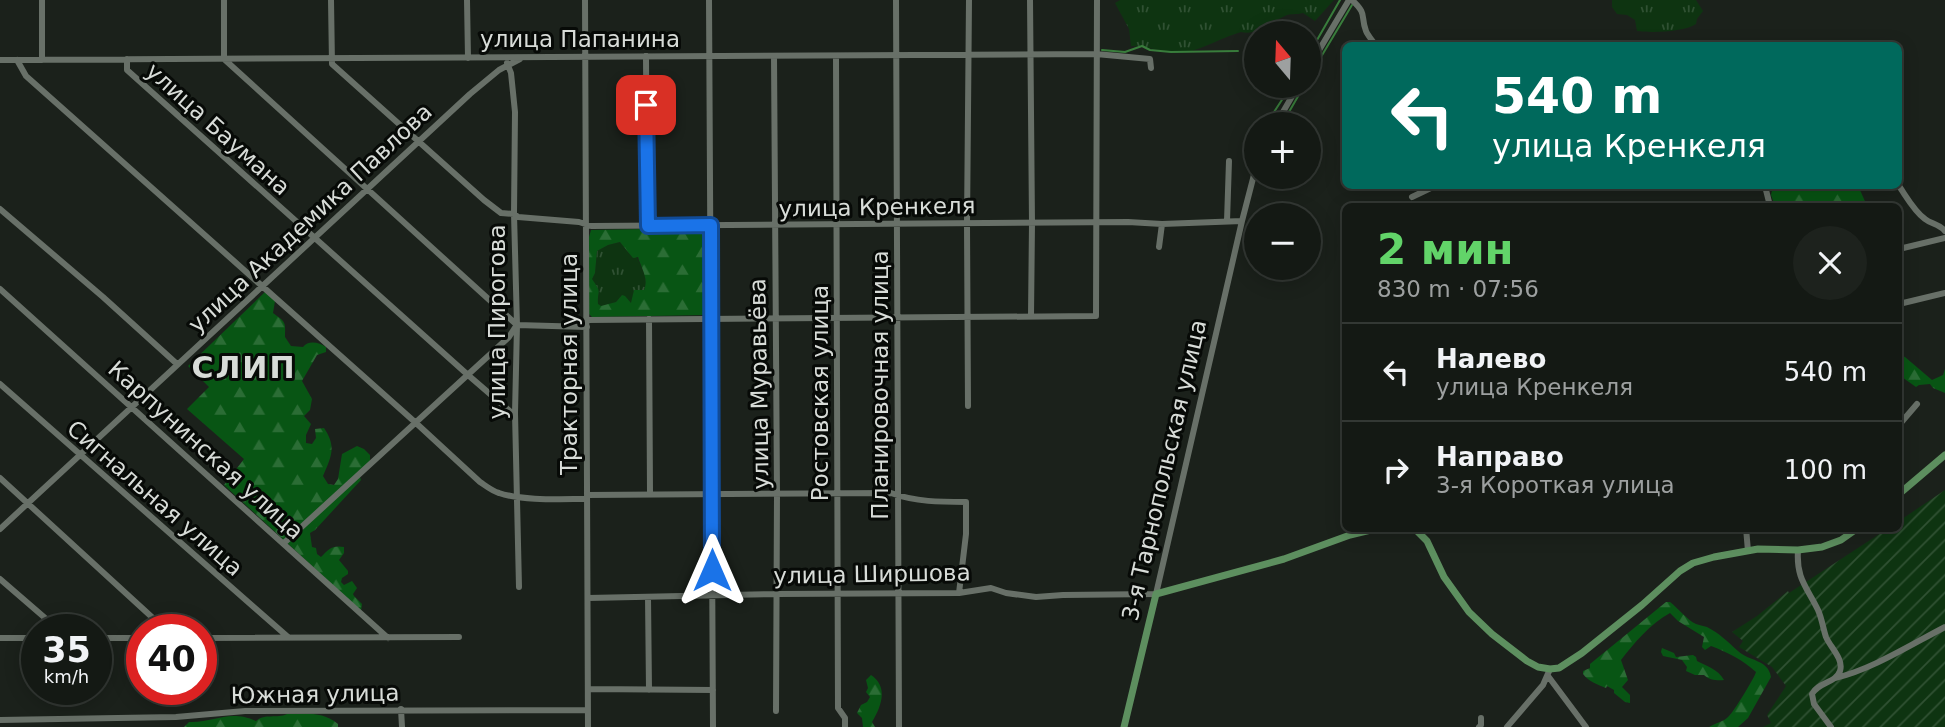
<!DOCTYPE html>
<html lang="ru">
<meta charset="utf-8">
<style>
:root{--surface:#141914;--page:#1d221d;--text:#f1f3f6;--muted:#9da0a0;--line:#333834;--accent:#62d469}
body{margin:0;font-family:"DejaVu Sans",sans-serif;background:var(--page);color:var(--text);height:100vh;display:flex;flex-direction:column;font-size:26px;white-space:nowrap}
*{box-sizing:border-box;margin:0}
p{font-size:23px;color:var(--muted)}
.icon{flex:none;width:38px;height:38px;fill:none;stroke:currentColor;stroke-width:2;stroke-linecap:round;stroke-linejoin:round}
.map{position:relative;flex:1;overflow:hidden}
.sheet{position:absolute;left:1342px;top:203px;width:560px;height:329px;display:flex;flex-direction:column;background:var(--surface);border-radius:10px;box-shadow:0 4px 18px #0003,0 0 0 2px var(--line)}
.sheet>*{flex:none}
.hud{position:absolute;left:1342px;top:42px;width:560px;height:147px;border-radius:10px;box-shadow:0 4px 18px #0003,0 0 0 2px var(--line);background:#00695c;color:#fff;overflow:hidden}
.needle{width:46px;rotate:341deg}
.controls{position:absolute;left:1244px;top:21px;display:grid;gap:14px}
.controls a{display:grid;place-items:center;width:77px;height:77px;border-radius:50%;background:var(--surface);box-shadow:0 4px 18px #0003,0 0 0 2px var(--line);font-size:35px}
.speed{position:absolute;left:21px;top:614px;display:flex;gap:14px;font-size:35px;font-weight:700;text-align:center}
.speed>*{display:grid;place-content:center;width:91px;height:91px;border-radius:50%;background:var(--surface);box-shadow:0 4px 18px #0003,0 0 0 2px var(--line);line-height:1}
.speed small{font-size:18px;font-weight:400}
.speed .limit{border:10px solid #d22;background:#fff;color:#111}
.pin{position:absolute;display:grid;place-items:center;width:60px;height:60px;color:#fff;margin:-30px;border-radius:14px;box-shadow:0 4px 10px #0006}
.me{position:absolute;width:77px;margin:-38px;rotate:0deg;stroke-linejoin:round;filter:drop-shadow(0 0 5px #0008)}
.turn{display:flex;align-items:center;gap:24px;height:147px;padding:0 35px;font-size:32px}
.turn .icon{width:91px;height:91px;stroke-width:2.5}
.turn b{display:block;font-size:49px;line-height:60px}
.round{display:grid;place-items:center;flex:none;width:74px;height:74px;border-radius:37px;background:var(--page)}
.summary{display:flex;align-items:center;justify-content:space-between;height:119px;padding:0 35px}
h1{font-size:42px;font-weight:600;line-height:52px;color:var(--accent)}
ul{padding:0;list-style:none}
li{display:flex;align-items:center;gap:21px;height:98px;padding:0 35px;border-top:2px solid var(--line)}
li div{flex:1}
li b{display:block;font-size:26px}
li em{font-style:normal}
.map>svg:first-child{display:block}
</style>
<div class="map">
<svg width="1945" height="727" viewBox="0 0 1945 727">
<defs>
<pattern id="grass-tufts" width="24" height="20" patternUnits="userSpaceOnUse" patternTransform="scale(1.75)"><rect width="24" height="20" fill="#0e3411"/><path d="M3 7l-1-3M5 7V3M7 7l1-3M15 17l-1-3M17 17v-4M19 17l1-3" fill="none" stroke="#305133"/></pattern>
<pattern id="forest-firs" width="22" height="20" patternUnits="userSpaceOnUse" patternTransform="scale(1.75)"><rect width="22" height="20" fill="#085514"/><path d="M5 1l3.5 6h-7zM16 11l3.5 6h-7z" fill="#2b6d35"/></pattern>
<pattern id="garden-furrows" width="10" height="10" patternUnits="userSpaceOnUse" patternTransform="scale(1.75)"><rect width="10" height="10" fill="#0e3411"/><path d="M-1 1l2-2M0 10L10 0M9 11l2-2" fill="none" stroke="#305133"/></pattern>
</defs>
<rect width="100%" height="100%" fill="#1b211b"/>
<path fill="url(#grass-tufts)" d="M1120 0H1334L1315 21 1303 13C1297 15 1290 13 1285 16 1271 22 1257 36 1241 32 1223 37 1205 48 1187 52 1168 55 1149 46 1131 46L1129 29 1115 3Z
M1612 0H1696L1703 11 1697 19 1696 24C1684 32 1652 33 1637 31L1635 20 1627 15 1617 14 1612 7Z
M620 242 629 252 637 257 645 275 646 285 644 290H634L632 304 622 295 616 302 601 307 598 305C597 289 603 295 591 279L595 273 597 251 608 245Z"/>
<path fill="url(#forest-firs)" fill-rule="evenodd" d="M1773 186H1853L1860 190 1867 206H1775L1771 195Z
M703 228 707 230 708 315 592 317 589 314V237L591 230ZM620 242 633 258 638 257C641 268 649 278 644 290H634L631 303 625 296 622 295 616 302 601 306 598 304C597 289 603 295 592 279L595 273 597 251 608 245Z
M265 292 275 301 273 313C287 323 285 322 285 337L291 346 303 347C308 340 319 342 326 347V352L317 355 302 381 312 399 310 410 304 416 311 424 306 435V443L312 444 316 438 315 429 324 428C337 447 331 457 323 476L328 484 334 485 338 479 342 454 357 446 364 449 370 455V463L359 474 361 480 315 530 310 533 312 547 316 548 317 554 321 557C329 549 332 545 344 547V553L339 560 348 571V574L342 578 341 582 344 585 352 581 357 588 353 594 354 596 362 604 361 611 224 485 244 459 187 409 209 387 188 366Z
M1899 355 1905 357 1932 380 1943 375 1945 369V393L1933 388 1930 384 1919 385 1916 387 1899 375Z
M1666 602H1670C1678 608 1687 620 1696 624 1699 625 1703 626 1707 627 1719 633 1728 642 1738 651 1750 662 1768 659 1771 677L1748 718 1738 727H1709C1715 723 1724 722 1729 716 1733 713 1755 677 1756 672 1743 660 1727 652 1711 646L1705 650 1702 647 1704 637 1678 621 1670 613C1651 623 1634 643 1621 660L1628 680 1622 687 1630 695V703L1625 702 1614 693V690L1607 686 1606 688C1598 685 1588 681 1583 674V671L1590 668V664Z
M1662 648 1674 653 1676 657 1693 655 1696 657 1697 661C1706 666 1718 669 1724 680 1718 681 1709 680 1704 675H1695L1686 671 1687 667 1682 660 1663 656 1661 652Z
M871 675C889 687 881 707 872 722L875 727H863L862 718 857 713 861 705 867 702 870 697 866 692 868 688 866 680Z
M287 714C306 714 323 711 338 724V727H184L189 722C215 723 228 709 256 721 265 713 277 719 287 714Z"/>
<path fill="url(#garden-furrows)" d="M1945 490V727H1763L1771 723 1767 715 1786 686 1772 667 1739 647 1743 641 1732 632 1757 616 1788 591 1789 593 1887 529 1899 528V521Z"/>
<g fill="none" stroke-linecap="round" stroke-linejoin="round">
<path stroke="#397d3c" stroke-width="2" d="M1102 50 1125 52 1142 46 1150 50 1171 52 1238 51
M1309 54 1340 0
M1309 77 1352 5
M1274 112 1291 86
M1282 124 1304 86"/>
<path stroke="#687068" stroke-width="6" d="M42 0V60
M224 0V59L517 325
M331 0 332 64 484 200 501 213 514 214 518 217 579 222 591 226 1128 222 1162 224 1242 221
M467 0 468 58
M585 0 588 727
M709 0 713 727
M896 0 899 727
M1030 0 1032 223 1031 316
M1352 0C1368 15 1360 15 1366 31 1368 36 1373 41 1376 46
M646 56 647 226
M774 56 777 494 776 711
M836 56 838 708 845 718V727
M127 59V70L468 375 512 413H515
M0 60 1096 54 1150 59 1151 68
M17 60 26 76 416 423 480 482C486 486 492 491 499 493 523 501 561 499 587 499
M507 63 511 73 515 112 514 214 517 325 515 413 519 587
M1309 67 1349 0
M1276 124 1298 86
M1765 186 1770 206
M1899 186C1906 196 1914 211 1925 219 1931 224 1939 224 1945 231
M1412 197 1435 186
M0 209 103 297 177 364
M1227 221 1229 161
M1159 247 1162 224
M1899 249 1945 238
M0 289 388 638
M1899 304 1945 293
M649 319 650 493
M587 320 1096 316 1097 0
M517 325 587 327
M0 384 288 637
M968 406 967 224 969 0
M1899 425 1917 404
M0 478 166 630
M587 495 891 493C916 502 940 502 966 502V534L959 593
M1746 528 1748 551
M0 529 470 94 499 70 520 59
M284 543 509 337 516 326
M1798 550C1796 579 1807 587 1818 610 1822 619 1823 628 1826 637 1830 647 1844 659 1840 671 1836 683 1818 682 1812 694L1814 704 1831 727
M0 579 59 630
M648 597 649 690
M588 598 777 594 959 593 991 588 1006 593 1036 597 1063 595 1156 594 1242 221 1256 167
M0 638H37
M96 638H142
M201 638 459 637
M1548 676 1586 727
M1835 678C1871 670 1912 644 1945 627
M589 689 713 690
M401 709 402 727
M0 720 176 717 245 711 588 710
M1479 727 1481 725V718
M1507 727 1543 685 1550 669"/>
<path stroke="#5d8f5f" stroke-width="7" d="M1899 494 1945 455
M1414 528 1427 541 1444 577 1469 612 1492 634 1527 661 1538 667 1550 669 1559 668 1582 653 1642 605 1680 571 1693 563 1714 557 1758 549 1798 550 1822 547 1841 540 1858 528
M1124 727 1156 594 1284 559 1350 535 1379 528"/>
</g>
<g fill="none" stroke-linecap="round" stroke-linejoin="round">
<g stroke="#114b97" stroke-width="18">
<path id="route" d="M646 105 648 226 711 225 712 570"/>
</g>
<use href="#route" stroke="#1a73e8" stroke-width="12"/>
</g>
<g text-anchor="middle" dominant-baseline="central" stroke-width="6" stroke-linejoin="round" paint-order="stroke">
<g font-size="23" fill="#d8dcd8" stroke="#070a07">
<text x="580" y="39">улица Папанина</text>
<text transform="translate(218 129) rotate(42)">улица Баумана</text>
<text transform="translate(877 207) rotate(-1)">улица Кренкеля</text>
<text transform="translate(310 218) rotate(-43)">улица Академика Павлова</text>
<text transform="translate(497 322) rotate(-90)">улица Пирогова</text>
<text transform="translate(569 364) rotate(-90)">Тракторная улица</text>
<text transform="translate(759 384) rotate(-91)">улица Муравьёва</text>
<text transform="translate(880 385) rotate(-90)">Планировочная улица</text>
<text transform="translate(820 393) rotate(-90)">Ростовская улица</text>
<text transform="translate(206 450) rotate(42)">Карпунинская улица</text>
<text transform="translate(1164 470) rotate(-77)">3-я Тарнопольская улица</text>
<text transform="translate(155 498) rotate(41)">Сигнальная улица</text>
<text transform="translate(872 574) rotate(-1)">улица Ширшова</text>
<text transform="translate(315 694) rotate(-1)">Южная улица</text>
</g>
<g font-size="30" font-weight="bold" letter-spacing="2" fill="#d8dcd8" stroke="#070a07">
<text x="244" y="367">СЛИП</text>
</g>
</g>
</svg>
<div class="controls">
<a><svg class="needle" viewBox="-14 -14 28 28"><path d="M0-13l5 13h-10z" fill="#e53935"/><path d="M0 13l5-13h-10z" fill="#9da0a0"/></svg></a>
<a>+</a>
<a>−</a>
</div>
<div class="speed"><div>35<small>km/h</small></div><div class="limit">40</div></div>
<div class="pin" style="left:646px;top:105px;background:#d93025"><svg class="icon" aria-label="arrive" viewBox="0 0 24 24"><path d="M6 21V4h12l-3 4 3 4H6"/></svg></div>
<svg class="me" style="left:712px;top:570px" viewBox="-20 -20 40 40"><path d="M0-17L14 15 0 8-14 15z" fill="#1a73e8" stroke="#fff" stroke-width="4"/></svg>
<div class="hud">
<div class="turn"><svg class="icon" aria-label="left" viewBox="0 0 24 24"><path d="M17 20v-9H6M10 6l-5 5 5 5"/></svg><div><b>540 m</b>улица Кренкеля</div></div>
</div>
<section class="sheet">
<div class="summary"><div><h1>2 мин</h1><p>830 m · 07:56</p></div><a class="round"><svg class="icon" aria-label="close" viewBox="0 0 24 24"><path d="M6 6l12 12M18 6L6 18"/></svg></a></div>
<ul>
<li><svg class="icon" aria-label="left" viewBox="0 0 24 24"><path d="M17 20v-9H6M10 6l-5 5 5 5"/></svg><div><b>Налево</b><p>улица Кренкеля</p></div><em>540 m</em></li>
<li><svg class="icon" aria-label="right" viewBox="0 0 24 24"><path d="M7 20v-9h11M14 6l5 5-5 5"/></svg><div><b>Направо</b><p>3-я Короткая улица</p></div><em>100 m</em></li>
</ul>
</section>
</div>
